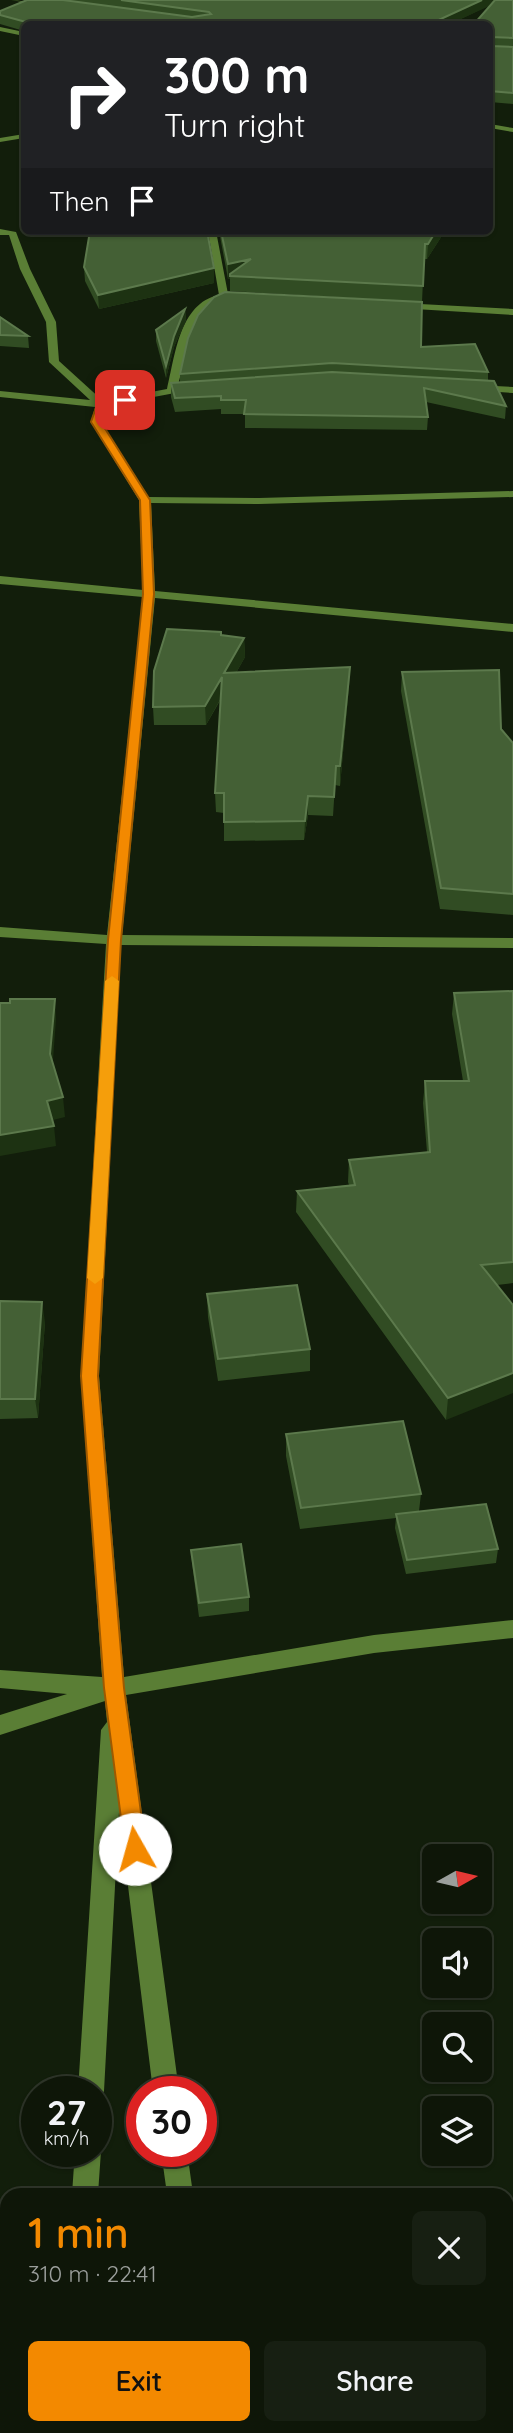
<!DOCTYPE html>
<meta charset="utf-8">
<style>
:root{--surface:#0e1608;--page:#171f12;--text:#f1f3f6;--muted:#9b9f9c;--line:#2e3529;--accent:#f38900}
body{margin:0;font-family:Quicksand,sans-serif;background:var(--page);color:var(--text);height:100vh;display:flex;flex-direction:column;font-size:26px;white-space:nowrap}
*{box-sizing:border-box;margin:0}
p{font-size:23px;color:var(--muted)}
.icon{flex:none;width:38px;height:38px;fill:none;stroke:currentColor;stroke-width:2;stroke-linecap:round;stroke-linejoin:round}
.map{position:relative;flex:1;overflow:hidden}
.panel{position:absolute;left:0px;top:2188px;width:514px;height:247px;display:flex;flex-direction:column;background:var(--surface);border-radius:21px 21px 0 0;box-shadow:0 2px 5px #0004,0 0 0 2px var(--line)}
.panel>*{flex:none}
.hud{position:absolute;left:21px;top:21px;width:472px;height:214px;border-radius:10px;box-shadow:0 2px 5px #0004,0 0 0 2px var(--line);background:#202124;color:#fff;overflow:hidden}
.needle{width:46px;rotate:82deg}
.controls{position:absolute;left:422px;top:1844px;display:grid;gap:14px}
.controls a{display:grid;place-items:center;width:70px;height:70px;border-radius:10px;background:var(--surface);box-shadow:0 2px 5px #0004,0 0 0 2px var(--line);font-size:35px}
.speed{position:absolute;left:21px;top:2076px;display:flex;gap:14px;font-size:35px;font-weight:700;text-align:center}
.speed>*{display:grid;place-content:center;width:91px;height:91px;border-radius:50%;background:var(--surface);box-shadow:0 2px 5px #0004,0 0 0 2px var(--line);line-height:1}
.speed small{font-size:18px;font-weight:400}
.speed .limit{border:10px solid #d22;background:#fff;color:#111}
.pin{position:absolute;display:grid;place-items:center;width:60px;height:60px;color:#fff;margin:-30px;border-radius:14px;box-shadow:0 4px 10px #0006}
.me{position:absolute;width:77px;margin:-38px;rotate:353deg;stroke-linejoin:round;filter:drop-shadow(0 0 5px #0008)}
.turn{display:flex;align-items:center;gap:24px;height:147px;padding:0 28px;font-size:32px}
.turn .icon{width:91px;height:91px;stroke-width:2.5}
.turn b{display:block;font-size:49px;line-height:60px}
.then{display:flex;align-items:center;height:66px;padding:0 28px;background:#0003;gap:14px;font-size:26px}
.round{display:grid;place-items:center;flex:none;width:74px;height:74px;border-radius:10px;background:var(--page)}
.headline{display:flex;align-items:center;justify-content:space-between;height:119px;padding:0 28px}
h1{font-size:42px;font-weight:600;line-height:52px;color:var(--accent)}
.cta{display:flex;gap:14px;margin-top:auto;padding:14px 28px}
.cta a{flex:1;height:80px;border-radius:10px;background:var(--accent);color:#111;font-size:28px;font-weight:600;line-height:80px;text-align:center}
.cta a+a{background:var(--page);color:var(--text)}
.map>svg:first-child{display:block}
</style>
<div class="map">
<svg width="513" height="2433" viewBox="0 0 513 2433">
<rect width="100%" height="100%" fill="#121e0b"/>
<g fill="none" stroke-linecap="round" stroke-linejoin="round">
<path fill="#5a7e35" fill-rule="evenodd" d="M11 0 50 4 47 6Z
M0 27 24 32V36L0 31Z
M490 124 513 128V132L490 128Z
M24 134V138L0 142V138Z
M0 229 16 232 30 269 56 322 59 361 103 401 167 389C175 357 179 303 219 295L208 231H216L228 294 242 297C233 303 221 297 211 304 183 324 187 365 175 393L106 406 101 422 148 497 259 498 513 491V497L259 504 151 503 155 591 513 624V632L155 598 122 935 513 938V948L121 945 99 1376 124 1677 374 1635 513 1620V1638L374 1653 126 1695 179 2091H153L119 1812 104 2091 100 2100 96 2101V2091H78L101 1730 107 1722 105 1701 0 1735V1715L67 1694 0 1688V1670L102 1677 81 1376 106 944 0 937V927L107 935 143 597 0 584V576L143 590 139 500 91 422 95 407 0 397V391L90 400 49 362 46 322 20 269 9 235H0Z
M401 303 513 309V315L398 308 396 306Z
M475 385 513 387V393L471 390 470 388Z
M96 2142 101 2151 98 2194H72L75 2151H96Z
M161 2151H187L193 2194H167Z
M57 2427H85V2433H57Z
M196 2427H224V2433H196Z"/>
</g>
<path fill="#314c23" d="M27 0H513V104L490 102V5L450 24H24V31L0 24V11Z
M219 231H445L427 259H424L422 302 230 291V279H228Z
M84 267 214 268V283L99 309 85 281Z
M185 309 186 320 174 347 166 378 156 341V330Z
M0 317 28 336 29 348 0 346Z
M421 347 488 372V381L506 406 505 419 426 402 428 417 427 430 245 428V414H221V409L175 412 171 397V383H180V374Z
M221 635 244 638 245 657 236 673 350 667 349 686 340 786 335 785 333 816 308 815 304 840 224 841V813L216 812 215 793 221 699 206 725H154L153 707Z
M402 672 501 729 513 743V915L440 909 401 691Z
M513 991V1283L497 1285 446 1420 296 1212 297 1191 349 1185 348 1182 349 1160 427 1152 423 1103 425 1081H463L452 1014 454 993Z
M207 1294 310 1349V1371L218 1381 208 1317Z
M0 1301 45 1322 38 1418 0 1419Z
M286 1434 421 1494 419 1511 498 1549 496 1563 406 1574 395 1528 396 1518 300 1529 286 1456Z
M191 1550 249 1597V1611L199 1617 192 1563Z
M7 2272V2357L0 2358V2273Z"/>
<path fill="#1d3212" d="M482 0H498V2L450 24H430Z
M436 231H445L427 259 428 244Z
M251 259 230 274V279H228V264Z
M214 268V283L99 309 98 295Z
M185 309 186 320 174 347 166 378V366L174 336Z
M244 638 245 657 225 692 224 673Z
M350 667 349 686 340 786V766Z
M222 677V696L206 725 205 706Z
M308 796V815L304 840 305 821Z
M55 999 56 1019 52 1074 50 1054Z
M63 1097 65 1117 49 1121 47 1101Z
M54 1126 56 1146 0 1156V1135Z
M42 1302 45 1322 38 1418 35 1399Z
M513 1373V1393L446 1420 448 1398Z"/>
<path fill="#446035" stroke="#5c794c" stroke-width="2" d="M27 0H63L192 17 211 14 209 12 121 0H482L430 24H39L26 22 0 15V11Z
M495 0H513V38L491 37 490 41V24H474Z
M490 46 513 47V93L490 91Z
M90 231H207L214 268 98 295 84 267Z
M221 231H436L428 244H425L423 286 230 276V274L251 259 228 264Z
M225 292 422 302 421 347 475 344 488 372 332 363 180 374 188 338 198 315 214 297Z
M185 309 174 336 166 366 156 330Z
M0 317 28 336 0 335Z
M332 372 494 381 506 406 424 388 428 417 244 414 246 400H221V396L175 398 171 383Z
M167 629 221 632V635L244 638 224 673 350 667 340 766H336L334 797 308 796 305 821 224 822V793H215L222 677 205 706 153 707 154 671Z
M499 670 501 729 513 743V894L441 888 402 672Z
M513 991V1262L481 1265 513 1305V1373L448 1398 297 1191 355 1185 349 1160 430 1152 425 1081H469L454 993Z
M10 999H55L50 1054 63 1097 47 1101 54 1126 0 1135V1003H10Z
M297 1285 310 1349 218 1359 207 1294Z
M0 1301 42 1302 35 1399H0Z
M403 1421 421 1494 301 1508 286 1434Z
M486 1504 498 1549 407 1560 396 1514Z
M241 1544 249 1597 199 1603 191 1550Z
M7 2272V2342L0 2343V2273Z"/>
<path fill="#f38900" stroke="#9e5900" stroke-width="2" d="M125 397 128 398V402L106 406 101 422 150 500 154 594 121 940 98 1376 124 1688 146 1849 143 1856 135 1859 128 1856 125 1849 104 1688 81 1376 108 940 143 594 140 500 91 422 98 402Z"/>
<path fill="#f59e0b" d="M112 976 119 981 103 1278 95 1284 87 1278 105 981Z"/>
</svg>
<div class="controls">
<a><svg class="needle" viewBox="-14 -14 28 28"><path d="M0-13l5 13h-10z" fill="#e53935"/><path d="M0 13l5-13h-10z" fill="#9b9f9c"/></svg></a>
<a><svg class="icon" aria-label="sound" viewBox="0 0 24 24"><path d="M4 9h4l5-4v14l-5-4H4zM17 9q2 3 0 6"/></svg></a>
<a><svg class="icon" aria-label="search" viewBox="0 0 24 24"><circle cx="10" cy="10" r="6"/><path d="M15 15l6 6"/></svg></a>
<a><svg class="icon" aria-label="layers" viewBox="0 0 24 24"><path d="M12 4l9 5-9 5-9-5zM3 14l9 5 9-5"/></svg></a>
</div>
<div class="speed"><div>27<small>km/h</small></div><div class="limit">30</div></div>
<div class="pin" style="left:125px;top:400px;background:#d93025"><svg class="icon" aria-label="arrive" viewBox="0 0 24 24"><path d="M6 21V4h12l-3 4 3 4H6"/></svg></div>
<svg class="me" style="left:135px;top:1849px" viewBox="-20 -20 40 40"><circle r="19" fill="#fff"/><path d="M0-13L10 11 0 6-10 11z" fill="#f38900"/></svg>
<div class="hud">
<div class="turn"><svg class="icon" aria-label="right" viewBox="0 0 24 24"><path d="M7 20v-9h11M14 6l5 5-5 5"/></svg><div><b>300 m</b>Turn right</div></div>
<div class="then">Then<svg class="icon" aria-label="arrive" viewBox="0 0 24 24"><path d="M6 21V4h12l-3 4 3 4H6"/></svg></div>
</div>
<section class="panel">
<div class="headline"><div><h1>1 min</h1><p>310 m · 22:41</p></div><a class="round"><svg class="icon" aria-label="close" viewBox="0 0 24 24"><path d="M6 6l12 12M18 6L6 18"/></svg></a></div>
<div class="cta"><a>Exit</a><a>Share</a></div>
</section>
</div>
